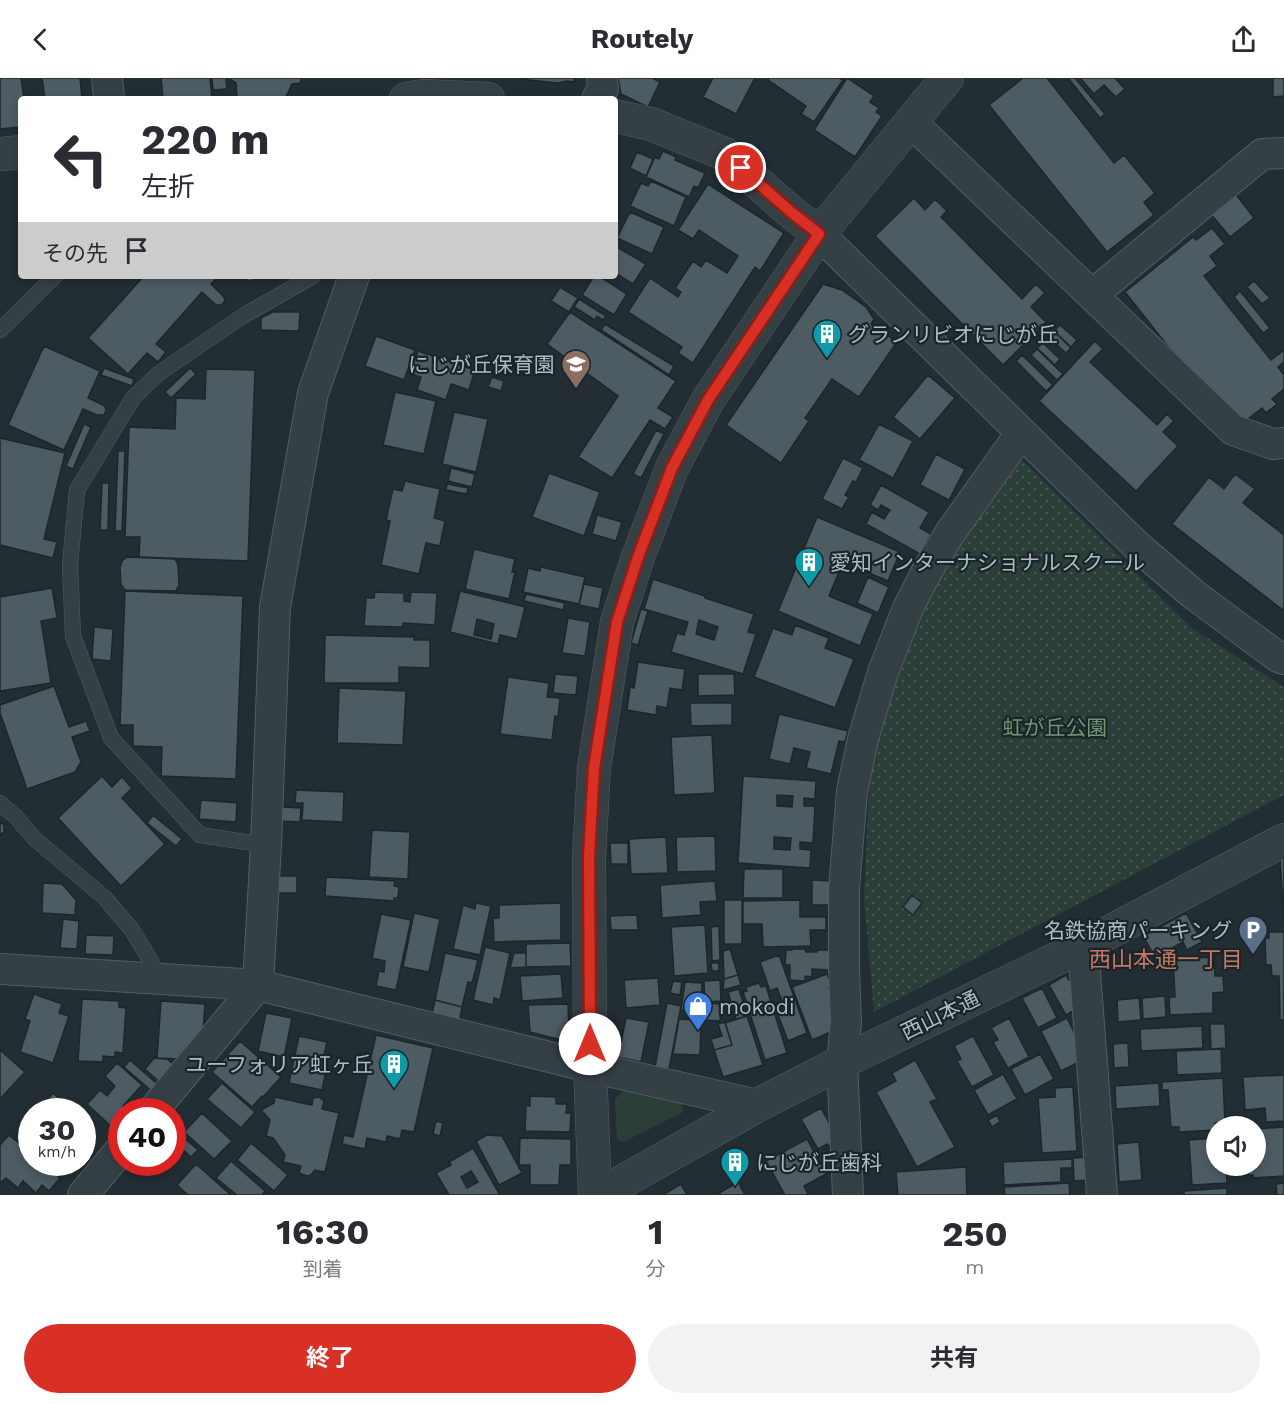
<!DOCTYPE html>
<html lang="ja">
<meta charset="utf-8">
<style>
:root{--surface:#fff;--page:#f2f2f3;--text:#2b2b33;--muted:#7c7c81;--accent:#d93025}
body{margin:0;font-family:"Work Sans","Noto Sans JP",sans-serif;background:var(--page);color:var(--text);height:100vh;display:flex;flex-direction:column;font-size:22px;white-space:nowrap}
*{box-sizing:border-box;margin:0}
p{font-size:20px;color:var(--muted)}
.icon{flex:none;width:33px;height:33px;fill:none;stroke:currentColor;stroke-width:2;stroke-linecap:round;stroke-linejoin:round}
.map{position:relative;height:1117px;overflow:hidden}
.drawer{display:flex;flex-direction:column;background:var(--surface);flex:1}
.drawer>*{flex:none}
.banner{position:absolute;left:18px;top:18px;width:600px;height:183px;border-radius:6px;box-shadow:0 3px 9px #0003;background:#fff;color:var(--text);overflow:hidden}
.buttons{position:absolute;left:1206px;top:1038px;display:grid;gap:12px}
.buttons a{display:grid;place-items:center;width:60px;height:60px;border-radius:50%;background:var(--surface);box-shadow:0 3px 9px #0003;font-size:30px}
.speed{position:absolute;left:18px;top:1020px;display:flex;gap:12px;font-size:30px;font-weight:700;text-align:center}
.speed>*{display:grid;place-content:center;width:78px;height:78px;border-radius:50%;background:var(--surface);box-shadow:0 3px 9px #0003;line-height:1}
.speed small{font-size:15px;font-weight:400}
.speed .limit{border:9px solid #d22;background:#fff;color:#111}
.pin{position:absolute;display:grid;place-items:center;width:51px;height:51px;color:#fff;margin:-26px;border:3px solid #fff;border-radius:50%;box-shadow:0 2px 6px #0007}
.me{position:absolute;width:66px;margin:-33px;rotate:0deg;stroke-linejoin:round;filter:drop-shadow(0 0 4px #0008)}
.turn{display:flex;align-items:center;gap:21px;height:126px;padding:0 24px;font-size:27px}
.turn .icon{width:78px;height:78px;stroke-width:2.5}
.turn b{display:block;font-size:42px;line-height:51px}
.then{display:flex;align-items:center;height:57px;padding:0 24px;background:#0003;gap:12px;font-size:22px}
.eta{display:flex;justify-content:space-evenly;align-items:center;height:102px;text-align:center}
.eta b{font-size:36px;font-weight:700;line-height:42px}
.cta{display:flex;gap:12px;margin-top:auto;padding:12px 24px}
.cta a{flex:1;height:69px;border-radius:36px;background:var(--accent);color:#fff;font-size:24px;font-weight:700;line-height:69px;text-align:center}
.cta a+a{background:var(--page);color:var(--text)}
header{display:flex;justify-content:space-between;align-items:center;height:78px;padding:0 24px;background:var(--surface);font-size:27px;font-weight:700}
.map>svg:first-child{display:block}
</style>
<header><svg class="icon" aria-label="back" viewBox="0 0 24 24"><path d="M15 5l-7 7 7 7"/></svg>Routely<svg class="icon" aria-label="share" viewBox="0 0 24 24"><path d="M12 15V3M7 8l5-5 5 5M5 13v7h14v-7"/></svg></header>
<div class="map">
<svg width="1284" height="1117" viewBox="0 0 1284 1117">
<defs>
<pattern id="park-dots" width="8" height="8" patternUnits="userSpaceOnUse" patternTransform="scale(1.5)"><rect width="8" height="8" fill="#2b3e38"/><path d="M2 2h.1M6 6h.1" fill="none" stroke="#475853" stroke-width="1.8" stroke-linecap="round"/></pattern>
</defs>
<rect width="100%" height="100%" fill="#222e34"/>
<path fill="#2b3e38" d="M624 1013 682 1025 683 1034 623 1064 617 1062 615 1021Z"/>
<path fill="url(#park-dots)" d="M1017 377 1192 550 1284 609V717L874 934 864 821 871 668 908 562 958 460Z"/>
<path fill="#4d5c63" stroke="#1c272b" stroke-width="1.5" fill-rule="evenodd" d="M0 0H21L24 21H21V49L0 51Z
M42 0H80L82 21H45Z
M161 0H210L212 21H163Z
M212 0H226L227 11 213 12Z
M232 0H302L300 5 292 6 285 21H237L236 5 231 2Z
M520 0H574V4L567 3 558 5 520 1Z
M618 0H652L660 4 648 29 621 16Z
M713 0H755L736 36 703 19Z
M769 0H839L843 2 814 44 801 36 806 28 768 2Z
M847 0 874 18 870 24 879 30 876 34 882 38 855 79 814 52Z
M1023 0H1047L1114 85 1124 77 1155 115 1144 124 1154 137 1107 174 989 27Z
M1068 0H1075L1105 36 1100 40Z
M1080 0H1115L1125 11 1116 19 1104 7 1094 16Z
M1273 0H1284V18L1273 19Z
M663 73 676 79 675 82 705 95 698 110 694 108 689 119 646 99 655 79 659 81Z
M637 74 653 81 646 98 630 90Z
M651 103 686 119 674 148 630 128 641 105 648 108Z
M708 106 784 155 760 193 755 189 693 285 678 275 682 269 628 234 650 200 678 219 681 214 675 210 693 183 701 189 706 182 727 195 738 178 699 152 693 161 678 152Z
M1235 115 1254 140 1230 159 1210 135Z
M914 120 925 132 935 121 947 133 941 139 1022 221 1036 206 1045 215 1031 229 1046 244 1003 287 875 158Z
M630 134 664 149 652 176 617 160Z
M1212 150 1225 166 1210 178 1217 188 1204 198 1271 282 1284 272V284L1278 289 1284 297V311L1272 321 1277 326 1266 335 1262 330 1243 345 1231 348 1125 214 1193 159 1196 162Z
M615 168 646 186 633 206 615 195Z
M144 198H219L211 206 224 219 225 223 221 227H216L202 214 156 266 166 274 158 284 147 275 128 296 88 260Z
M243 198H256L250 204Z
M594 198H599L627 216 614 237 582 217Z
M1254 203 1270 220 1262 226 1247 209Z
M823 206 842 212 866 229 874 241 871 246 897 264 859 319 832 301 805 340 809 343 781 385 726 347Z
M560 209 578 220 569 234 551 223Z
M1240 213 1270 250 1263 255 1234 219Z
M579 221 606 238 603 242 597 238 595 242 574 229Z
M273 234H300L299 253 261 252V240Z
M570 234 676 303 658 330 673 339 665 351 650 342 612 400 578 379 618 318 547 266Z
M605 246 674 288 669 297 601 252Z
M1060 247 1077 262 1071 269 1054 253Z
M1054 253 1071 270 1066 275 1048 259Z
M376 258 415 272 404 302 365 288Z
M1095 263 1103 271 1090 284 1157 347 1167 336 1174 343 1163 354 1178 368 1136 413 1039 323Z
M1043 265 1060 281 1055 287 1037 270Z
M44 268 100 293 88 320 105 328 106 333 104 337H97L83 331 64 372 8 347Z
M1037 271 1063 296 1057 302 1031 277Z
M418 273 475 292 469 312 451 306 446 322 417 312 421 299 410 296Z
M1022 277 1053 307 1046 313 1016 283Z
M104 290 134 301 132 308 101 297Z
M190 290 196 296 171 320 165 314Z
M206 291 255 292 248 483 139 479 140 459H125L129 349 175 351 176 320 205 321Z
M928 297 955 320 920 361 893 339Z
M492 299 504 303 501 313 488 309Z
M395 314 436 323 424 376 383 367Z
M454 334 488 341 476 394 442 386Z
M84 346 91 349 73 391 66 388Z
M879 346 913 363 893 400 859 382Z
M656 352 664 356 641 400 633 396Z
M0 360 65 375 44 461 57 464 53 480 0 467Z
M118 373H125L122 453H115Z
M936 376 965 391 949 422 920 407Z
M843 380 863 390 856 404 853 403 845 417 849 419 842 431 822 421Z
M451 390 475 396 472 409 448 403Z
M549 395 600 414 584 458 532 439Z
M1235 396 1255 411 1243 425 1284 457V533L1172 446 1209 399 1224 411Z
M405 403 440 411 434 440 445 443 440 467V468L426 465 419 496 381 487 390 443 386 442 393 411 402 413Z
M102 405H109L108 452H100Z
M447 406 468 410 467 416 446 412Z
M881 407 929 434 920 450 931 456 920 476 866 446 872 434 884 441 890 432 881 427 878 432 870 427Z
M597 437 622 444 616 463 592 456Z
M817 439 900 474 888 503 843 484 829 518 873 536 860 568 778 533Z
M474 471 515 481 512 494H515L509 521 465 511Z
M127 479 175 481 178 487 179 507 176 513 125 512 121 507 120 489 122 483Z
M541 489 585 499 579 526 523 514 528 490 540 493Z
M868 499 889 509 878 535 857 525Z
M653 501 705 518V520L754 536 748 554 756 556 743 596 671 574 677 555 684 557 688 544 644 531ZM699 542 718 549 714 562 696 556Z
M584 506 603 510 599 531 579 527Z
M52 510 57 540 41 543 51 605 0 613V519Z
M125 513 243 518 236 701 161 698 162 669 133 668V647H120Z
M460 513 525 529 517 561 500 557 498 566 450 554ZM477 541 494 546 491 561 474 557Z
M375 514 404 515V523L410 524 411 514 437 515 435 547 403 545V549L364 548 366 520H374Z
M526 516 565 525 563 532 524 523Z
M641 531 648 533 638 567 631 565Z
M568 540 590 544 585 578 562 575Z
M795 547 829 560 825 570 854 581 835 630 754 599 773 550 792 557Z
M94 549 113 551 111 583 92 581Z
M325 557 414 559V562H430V590L399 589V605H324Z
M638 584 685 591 682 612 670 610 667 630 657 628 656 637 627 632 630 609 634 610Z
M555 596 578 598 576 617 553 615Z
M698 596H734L735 617 698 618Z
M508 599 549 605 547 619 560 620 558 639 555 638 552 662 500 656Z
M54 608 69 649 86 643 90 653 72 659 81 684 75 694 27 711 0 635V627Z
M339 610 406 613 403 667 337 665Z
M690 625H732V647L691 648Z
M779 636 848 653 845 664 839 663 831 696 806 690 810 674 794 670 790 686 769 681Z
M712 657 715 715 674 717 671 659Z
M102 698 112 709 122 699 132 710 122 720 165 766 121 808 58 740Z
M743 698 816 703 815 721 804 720V728H815L813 765 800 764V771L811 772 810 790 738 785ZM777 717 793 718 792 729 777 728ZM774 759 791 760 790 772 774 771Z
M296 712 344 714 343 744 302 742 303 725H295Z
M201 722 237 725 236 744 199 741Z
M282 729 301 730 300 744 281 743Z
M153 737 182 761 176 768 147 745Z
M0 744 4 747V754L0 757Z
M372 752 410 754 408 801 369 799Z
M715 758 716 793 677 794 676 759Z
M666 759 668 795 631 796 629 761Z
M610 765H628V786H611Z
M1284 779V841L1280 781Z
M744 791H783V820H743Z
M277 798H297V815H276Z
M326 799 395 803 394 808 399 809 398 820H394V823L325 818Z
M812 802 832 803 831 827H812Z
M715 803 717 823 700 824 701 837 662 840 660 807Z
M43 805 62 806 76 822 75 837 42 835Z
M912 817 922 825 913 837 903 829Z
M724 822H742V866H724Z
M800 822V839H826V852H810L811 868 763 869 762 846H743V823Z
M476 825 491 828 480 877 453 871 463 827 475 831Z
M561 825V862L494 864 493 840H499V827Z
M414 835 440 841 429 894 403 889Z
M1186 835 1202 864 1187 872 1183 864 1155 879 1143 858Z
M381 836 411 842 396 912 376 908 379 893 384 894 385 883 372 880Z
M637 837 638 852H611L610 838Z
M63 841 79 843 77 871 60 870Z
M705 847 708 895 674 898 671 849Z
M719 848 720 882 712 883 711 849Z
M1269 854H1284V942H1280L1279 898H1272L1271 887H1266L1265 860H1269Z
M86 857 114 858 113 877 85 876Z
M570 865 571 888 526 889V866Z
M485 869 510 875 500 922 494 920 493 927 473 922Z
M730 871 738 897 724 901 723 873Z
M792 871H805L806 874H817V872H831L830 892 812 891V899L805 898V903L790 902V887H785L786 872H792Z
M445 875 478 882 472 905 468 904 462 929 435 922Z
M514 875H526V889L510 890Z
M779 877 807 955 788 963 777 934 785 931 777 910 770 913 760 884Z
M1214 879 1215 898H1223L1224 914 1213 915V935L1170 937 1169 919H1175L1173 881Z
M711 885H719V893H712Z
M561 896 563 920 522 923 520 898Z
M827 896 832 909 829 910 834 924 830 926 834 938 831 954 812 962 792 909Z
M738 897 741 907 723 912 724 901Z
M1066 897 1069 902 1071 901 1082 928 1066 937 1049 907Z
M658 900 660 927 626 930 624 902Z
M720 902 721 923 705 924 704 903Z
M673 903 682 904 680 917 670 915Z
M685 904 702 905 700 977 673 976 679 941 693 942V932H681Z
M759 905 761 909 766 908 787 975 765 982 743 914 747 913 746 909Z
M1042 910 1057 940 1038 950 1022 920Z
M739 911 747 938 736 941 728 914Z
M34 916 62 926 59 935 69 938 53 985 20 974 30 943 25 941Z
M1165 918 1166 939 1143 941 1142 920Z
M1139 920 1141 942 1118 944 1117 922Z
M82 921 119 923V929L126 930 123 975 115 974V979L103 978V984L78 983Z
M435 922 462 929 459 946 431 940Z
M161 923 205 926 202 968 189 976H180V981L157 980Z
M667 925 681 928 669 991 655 989Z
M705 925 721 926 720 943 704 942Z
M568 926 569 955 561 962 530 954 528 927Z
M266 935 292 940 284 979 258 973Z
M747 938 763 987 723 999 714 972 732 967 725 945Z
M626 940 649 944 641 984 618 979Z
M1009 940 1029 979 1008 990 993 964 998 962 991 950Z
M1067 940 1087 980 1061 993 1041 953Z
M725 944 732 967 714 972 711 961 722 958 718 946Z
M1210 946H1225L1226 970 1211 971Z
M1202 948 1203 970 1141 973 1140 951Z
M376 957 433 970 414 1054 402 1052 400 1061 387 1058 386 1064 367 1060 365 1071 342 1066 344 1057 353 1059Z
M299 958 327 964 323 982 328 983 322 1012 289 1005Z
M973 958 994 997 972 1009 957 983 961 981 954 968Z
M240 963 281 999 263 1019 262 1018 252 1029 212 994Z
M1128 965 1129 989 1114 990 1113 966Z
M1221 971 1222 995 1177 997 1176 973Z
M0 972 25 994 0 1021Z
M1040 976 1054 1001 1025 1017 1011 991Z
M154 980 167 981 179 991 164 1008 145 991Z
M130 982 162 1010 156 1017 124 989Z
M915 982 937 1021 930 1024 955 1069 917 1089 876 1014 896 1003 892 995Z
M117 985 142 1007 123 1028 129 1034H122V1043L114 1051 87 1026 100 1012 107 1018 115 1008 105 998Z
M1003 996 1017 1021 988 1037 974 1012Z
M1284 997V1043L1266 1044 1265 1030 1245 1032 1243 999Z
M1223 1000 1225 1045H1215V1052L1179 1054V1049H1171L1168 1012H1162V1004Z
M222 1005 255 1034 241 1050 207 1021Z
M1159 1005 1160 1028 1116 1031 1115 1008Z
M1073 1009 1077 1073 1042 1075 1038 1020 1055 1019V1010Z
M53 1015 75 1034H37Z
M530 1018 556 1019V1026H567L566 1035H571L570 1054 525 1053 526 1027 530 1028Z
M275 1019 312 1027 313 1020 319 1019 324 1023 322 1031 339 1035 325 1094 315 1092 311 1097 307 1098 301 1096 299 1094 301 1088 283 1084 285 1077 273 1060 266 1058 270 1042 261 1032 274 1025Z
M821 1030 839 1063 828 1068 827 1066 818 1071 801 1041Z
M202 1035 232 1063 214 1081 184 1054Z
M997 1037 1000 1044 992 1049 988 1042Z
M32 1040V1065L19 1055Z
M82 1040 95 1051 82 1066Z
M436 1043 443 1045 440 1058 433 1056Z
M172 1049 198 1072 191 1079 172 1062Z
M1284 1049V1098L1253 1100V1097H1248V1088H1256V1051Z
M9 1057 32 1076V1084H41L60 1100 49 1113 42 1107 36 1115 23 1103 18 1110 6 1100 0 1105V1067Z
M487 1057 502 1058 522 1095 499 1107 476 1063Z
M520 1060 571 1061V1087H560L559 1107H530V1087H519Z
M1216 1060V1088H1226L1227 1105 1192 1107 1189 1062Z
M807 1061 826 1096 804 1108 808 1116 806 1117H785L766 1083Z
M1139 1064 1142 1102 1119 1104 1117 1066Z
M251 1065 288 1097 274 1113 237 1082Z
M172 1066 180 1073 172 1082Z
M473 1070 500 1117H449L436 1095 451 1087 449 1084ZM471 1093 478 1104 467 1110 461 1099Z
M1091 1079 1092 1102 1074 1103 1073 1080Z
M1072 1081V1090H1061V1104L1004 1107 1003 1084Z
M231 1083 265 1113 262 1117H237L216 1100Z
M54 1084H68L62 1091Z
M196 1086 231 1117H188L177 1107Z
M966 1089 967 1117H898L896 1094Z
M738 1104 745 1117H721L719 1115Z
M1069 1105 1070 1117H1005L1004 1109Z
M1284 1105V1117H1277L1276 1106Z
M681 1106 687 1117H663Z
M1227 1110V1117H1184V1113Z"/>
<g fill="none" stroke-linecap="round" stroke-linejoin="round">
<g stroke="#525e63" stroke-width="16">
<path id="service" d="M0 252 55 198
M0 725 16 739 35 761 105 820 132 852 152 885 158 901
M266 767 200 757 111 660 73 558 70 487 77 412 133 320 159 295 243 238 313 198"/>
</g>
<g stroke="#525e63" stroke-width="32">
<path id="minor" d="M107 0 109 21
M597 21 603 11 602 0
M911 44 1233 352 1273 366 1284 365
M819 156 1136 467 1193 516 1278 579 1284 581
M1092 217 1262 76 1284 75
M1083 868 1102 1117
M0 891 258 907 590 989 758 1027
M152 1034 258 907 266 767 275 529 313 315 354 198
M83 1117 122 1070
M848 1117 842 984 846 944 844 889V811L852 713 863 661 883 594 908 530 927 493 950 455 1021 355"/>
</g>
<g stroke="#525e63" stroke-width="34">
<path id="tertiary" d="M406 21 423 18 488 21
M615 38 651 46 725 76 791 134 819 156
M0 76 21 74
M595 1117 590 989 589 778 594 690 617 544 638 479 672 390 708 322 819 156 947 0
M599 1117 758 1027 842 984 1083 868 1284 762"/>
</g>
<use href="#service" stroke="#354045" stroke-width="15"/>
<use href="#minor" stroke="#354045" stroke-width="30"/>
<use href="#tertiary" stroke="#354045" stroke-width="33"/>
</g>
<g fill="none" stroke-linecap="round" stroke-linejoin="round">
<g stroke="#8d1f18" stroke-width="15">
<path id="route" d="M590 966 589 778 594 690 617 544 638 479 672 390 708 322 819 156 791 134 741 90"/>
</g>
<use href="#route" stroke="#d93025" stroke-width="10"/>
</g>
<defs>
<g id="building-pin" transform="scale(1.5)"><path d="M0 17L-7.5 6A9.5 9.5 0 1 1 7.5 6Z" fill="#0f9aa8" stroke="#1a2529"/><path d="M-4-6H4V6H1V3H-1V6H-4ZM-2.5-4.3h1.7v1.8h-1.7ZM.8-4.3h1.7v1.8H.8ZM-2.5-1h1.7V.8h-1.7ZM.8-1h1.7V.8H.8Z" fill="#fff"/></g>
<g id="school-pin" transform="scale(1.5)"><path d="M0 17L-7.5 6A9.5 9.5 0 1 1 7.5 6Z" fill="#8d6e63" stroke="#1a2529"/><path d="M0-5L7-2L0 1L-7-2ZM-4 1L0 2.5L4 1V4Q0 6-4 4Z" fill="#fff"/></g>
<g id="parking-pin" transform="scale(1.5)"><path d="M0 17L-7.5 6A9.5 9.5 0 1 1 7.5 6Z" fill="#5c6f8a" stroke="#1a2529"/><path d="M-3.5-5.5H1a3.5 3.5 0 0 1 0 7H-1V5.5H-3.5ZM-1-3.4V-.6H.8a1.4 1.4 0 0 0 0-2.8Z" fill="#fff"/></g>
<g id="shop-pin" transform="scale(1.5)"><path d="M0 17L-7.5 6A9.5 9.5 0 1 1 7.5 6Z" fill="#3f7fe0" stroke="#1a2529"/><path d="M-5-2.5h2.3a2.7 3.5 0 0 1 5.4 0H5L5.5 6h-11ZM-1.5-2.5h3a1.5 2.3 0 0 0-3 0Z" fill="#fff"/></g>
</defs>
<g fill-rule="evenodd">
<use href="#building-pin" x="827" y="256"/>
<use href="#school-pin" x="576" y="286"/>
<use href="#building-pin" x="809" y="484"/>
<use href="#parking-pin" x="1253" y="852"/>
<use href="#shop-pin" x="698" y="928"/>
<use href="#building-pin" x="394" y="986"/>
<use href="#building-pin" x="735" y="1084"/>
</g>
<g text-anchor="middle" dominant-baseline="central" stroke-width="4.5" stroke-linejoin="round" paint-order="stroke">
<g font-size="21" fill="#afbbc2" stroke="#1a2529" text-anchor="start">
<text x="848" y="256">グランリビオにじが丘</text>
<text x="555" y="286" text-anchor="end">にじが丘保育園</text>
<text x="830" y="484">愛知インターナショナルスクール</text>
<text x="1232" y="852" text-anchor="end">名鉄協商パーキング</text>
<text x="719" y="928">mokodi</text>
<text x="373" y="986" text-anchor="end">ユーフォリア虹ヶ丘</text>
<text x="756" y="1084">にじが丘歯科</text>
</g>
<g font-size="21" fill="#729571" stroke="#1a2529">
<text x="1055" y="649">虹が丘公園</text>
</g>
<g font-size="21" fill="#afbbc2" stroke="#1a2529">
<text transform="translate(940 937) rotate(-26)">西山本通</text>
</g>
<g font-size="22" fill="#c67766" stroke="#1a2529">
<text x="1166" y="881">西山本通一丁目</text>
</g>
</g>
</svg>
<div class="buttons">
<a><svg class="icon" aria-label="sound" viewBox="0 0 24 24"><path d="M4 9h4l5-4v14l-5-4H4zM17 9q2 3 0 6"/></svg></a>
</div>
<div class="speed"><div>30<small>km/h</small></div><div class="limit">40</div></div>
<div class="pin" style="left:741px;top:90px;background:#d93025"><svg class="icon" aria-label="arrive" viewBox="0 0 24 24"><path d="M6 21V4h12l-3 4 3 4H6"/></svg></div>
<svg class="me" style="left:590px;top:966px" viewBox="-20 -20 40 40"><circle r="19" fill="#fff"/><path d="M0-13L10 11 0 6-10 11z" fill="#d93025"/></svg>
<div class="banner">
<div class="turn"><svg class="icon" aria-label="left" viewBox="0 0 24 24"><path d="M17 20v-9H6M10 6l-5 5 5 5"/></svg><div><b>220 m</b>左折</div></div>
<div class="then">その先<svg class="icon" aria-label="arrive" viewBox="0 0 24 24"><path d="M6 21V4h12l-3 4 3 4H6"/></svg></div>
</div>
</div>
<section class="drawer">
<div class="eta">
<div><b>16:30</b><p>到着</p></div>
<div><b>1</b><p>分</p></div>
<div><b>250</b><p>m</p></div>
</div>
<div class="cta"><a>終了</a><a>共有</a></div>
</section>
